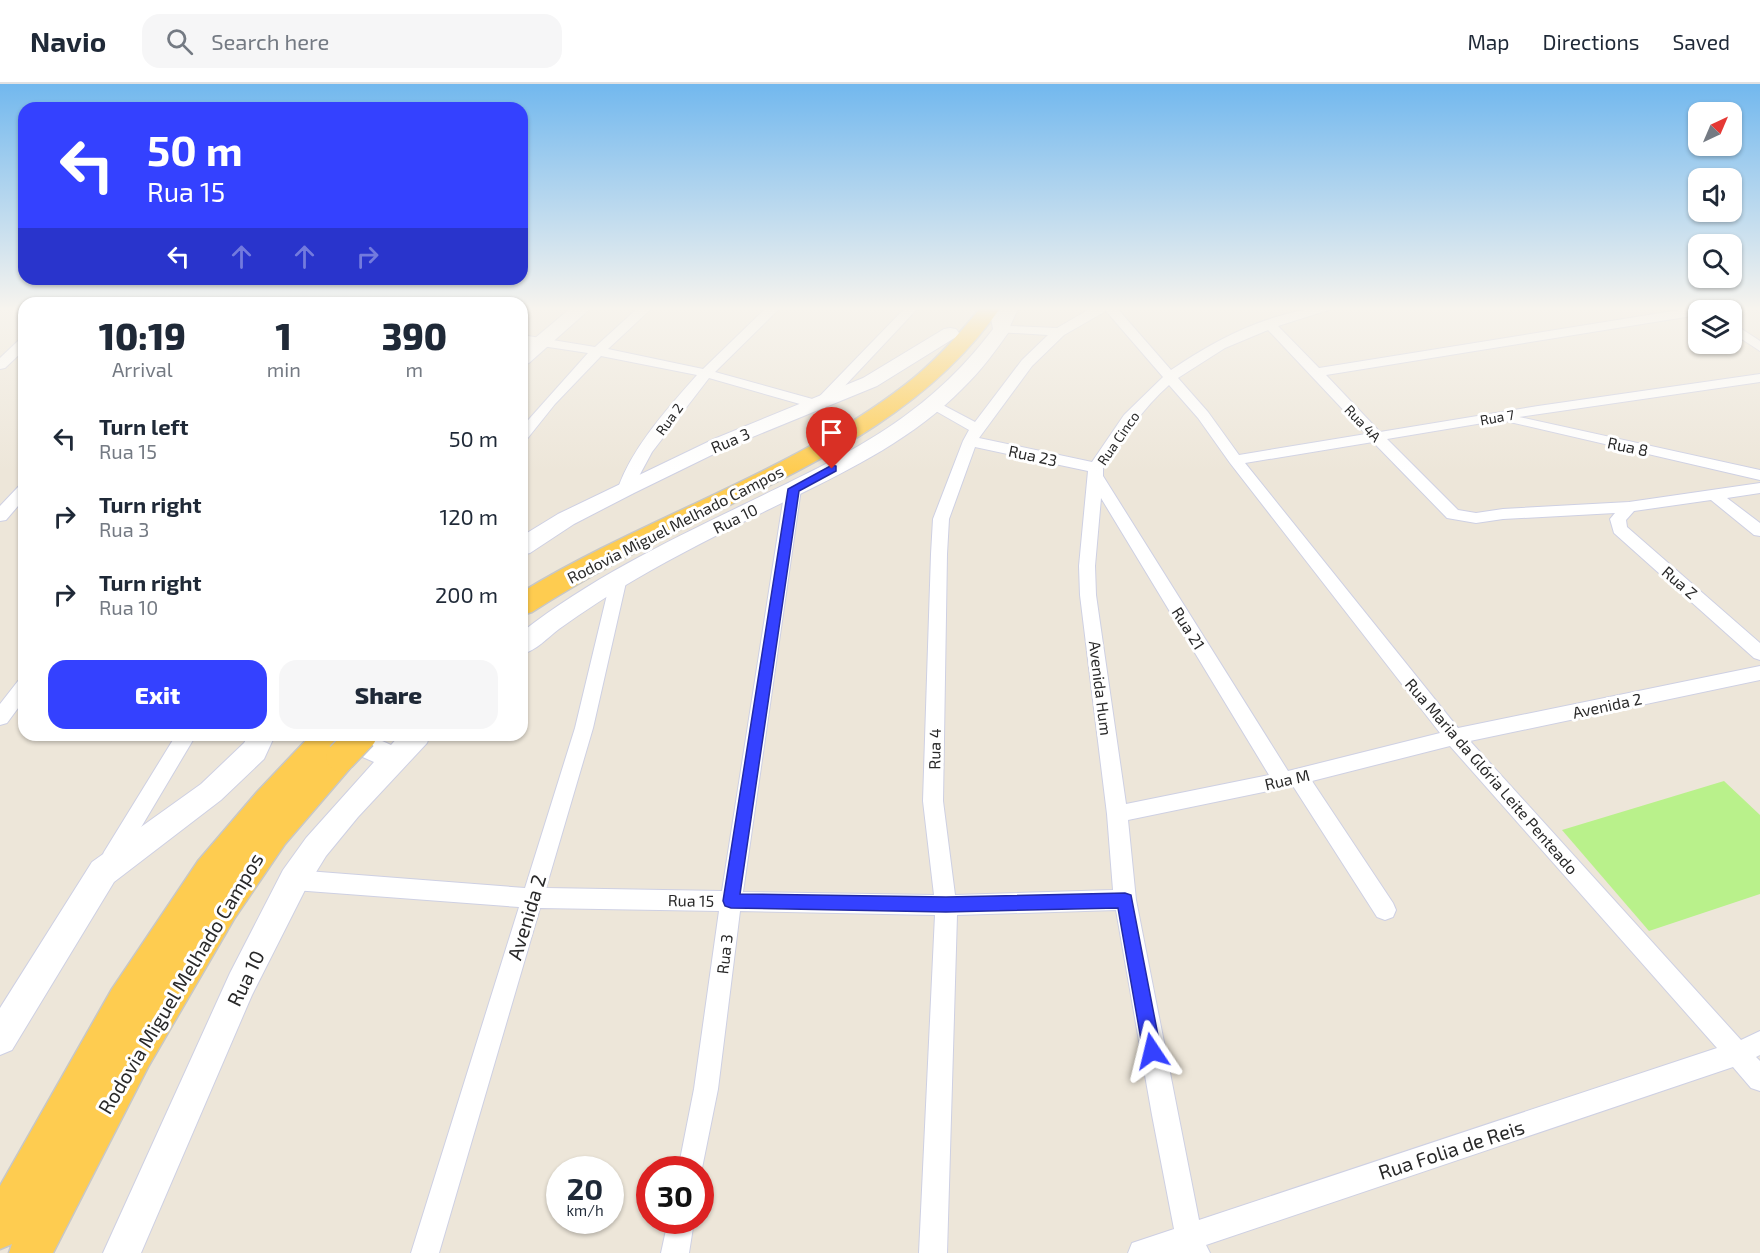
<!DOCTYPE html>
<meta charset="utf-8">
<style>
:root{--surface:#fff;--page:#f6f6f7;--text:#1f2937;--muted:#747a83;--line:#e0e1e3;--accent:#3441ff}
body{margin:0;font-family:"Exo 2",sans-serif;background:var(--page);color:var(--text);height:100vh;display:flex;flex-direction:column;font-size:22px;white-space:nowrap}
*{box-sizing:border-box;margin:0}
p{font-size:20px;color:var(--muted)}
.icon{flex:none;width:33px;height:33px;fill:none;stroke:currentColor;stroke-width:2;stroke-linecap:round;stroke-linejoin:round}
.map{position:relative;flex:1;overflow:hidden}
.drawer{position:absolute;left:18px;top:213px;width:510px;height:444px;display:flex;flex-direction:column;background:var(--surface);border-radius:18px;box-shadow:0 2px 4px #0004}
.drawer>*{flex:none}
.top-card{position:absolute;left:18px;top:18px;width:510px;height:183px;border-radius:18px;box-shadow:0 2px 4px #0004;background:#3441ff;color:#fff;overflow:hidden}
.needle{width:39px;rotate:44deg}
.tools{position:absolute;left:1688px;top:18px;display:grid;gap:12px}
.tools a{display:grid;place-items:center;width:54px;height:54px;border-radius:12px;background:var(--surface);box-shadow:0 2px 4px #0004;font-size:30px}
.speed{position:absolute;left:546px;top:1072px;display:flex;gap:12px;font-size:30px;font-weight:700;text-align:center}
.speed>*{display:grid;place-content:center;width:78px;height:78px;border-radius:50%;background:var(--surface);box-shadow:0 2px 4px #0004;line-height:1}
.speed small{font-size:15px;font-weight:400}
.speed .limit{border:9px solid #d22;background:#fff;color:#111}
.pin{position:absolute;display:grid;place-items:center;width:51px;height:51px;color:#fff;margin:-62px -26px;border-radius:50% 50% 50% 0;rotate:-45deg;box-shadow:0 0 6px #0007}
.pin .icon{rotate:45deg}
.me{position:absolute;width:66px;margin:-33px;rotate:350deg;stroke-linejoin:round;filter:drop-shadow(0 0 4px #0008)}
.turn{display:flex;align-items:center;gap:21px;height:126px;padding:0 30px;font-size:27px}
.turn .icon{width:78px;height:78px;stroke-width:2.5}
.turn b{display:block;font-size:42px;line-height:51px}
.lanes{display:flex;align-items:center;height:57px;padding:0 30px;background:#0003;justify-content:center;gap:30px;direction:ltr}
.lanes .off{opacity:.35}
.eta{display:flex;justify-content:space-evenly;align-items:center;height:102px;text-align:center}
.eta b{font-size:36px;font-weight:800;line-height:42px}
.action{display:flex;gap:12px;margin-top:auto;padding:12px 30px}
.action a{flex:1;height:69px;border-radius:18px;background:var(--accent);color:#fff;font-size:24px;font-weight:800;line-height:69px;text-align:center}
.action a+a{background:var(--page);color:var(--text)}
ul{padding:0;list-style:none}
li{display:flex;align-items:center;gap:18px;height:78px;padding:0 30px}
li div{flex:1}
li b{display:block;font-size:22px}
li em{font-style:normal}
header{display:flex;align-items:center;gap:36px;box-sizing:border-box;height:84px;padding:0 30px;background:var(--surface);border-bottom:2px solid var(--line)}
header strong{font-size:28px}
nav{display:flex;gap:33px;margin-inline-start:auto;font-size:21px}
.search{width:420px;height:54px;background:var(--page);display:flex;align-items:center;gap:15px;box-sizing:border-box;padding:0 21px;border-radius:18px;color:var(--muted);font-size:22px}
.map>svg:first-child{display:block}
</style>
<header>
<strong>Navio</strong>
<div class="search"><svg class="icon" aria-label="search" viewBox="0 0 24 24"><circle cx="10" cy="10" r="6"/><path d="M15 15l6 6"/></svg>Search here</div>
<nav><a>Map</a><a>Directions</a><a>Saved</a></nav>
</header>
<div class="map">
<svg width="1760" height="1169" viewBox="0 0 1760 1169">
<rect width="100%" height="100%" fill="#ede6d9"/>
<path fill="#b9f18b" d="M1724 697 1760 731V810L1649 847 1562 746Z"/>
<g fill="none" stroke-linecap="round" stroke-linejoin="round">
<g stroke="#ced0e3" stroke-width="2">
<path id="minor" d="M639 223H653L608 265 703 285 767 223H781L715 288 816 316 906 223H919L824 324H814L709 294 652 368 631 407 626 409 618 404C633 362 668 324 697 291L601 272 555 320 527 355 522 356V343L588 269 522 259V251L595 263Z
M1007 223H1019L1010 242 1057 244 1093 223H1116L1171 286C1219 253 1279 223 1338 223L1278 242 1319 284 1698 223H1725L1720 226H1698V231L1326 291 1380 348 1538 322 1760 290V298L1519 333 1760 386V396L1501 336 1387 355 1458 426 1476 429 1503 425 1629 418 1760 399V409L1727 414 1760 439V452L1754 451 1711 416 1634 427 1626 436 1627 443 1760 559V576L1754 574 1614 449 1610 435 1615 429 1503 435 1476 439 1447 434 1373 358 1245 379 1458 644 1760 582V596L1470 657 1741 956 1760 947V971L1756 973 1760 977V1007L1751 1004 1733 983 1206 1161 1210 1169H1128L1132 1159 1174 1145 1152 1031 1116 826 957 831 947 1169H919L935 831 740 827 718 1005 700 1094V1086H678L694 1005 719 827 540 824 439 1169H411L519 823 294 806 286 803 283 796 286 789 294 786 525 804 575 644 611 494 613 490H625L627 494 593 644 546 804 722 807 785 405 793 400 801 405 743 808 934 811 923 717 931 470 933 435 963 357 969 346 927 322 929 319H939L975 338 1022 276 1048 251 997 248 996 245ZM1106 227 1163 293 1124 331 1092 378 979 354 1032 282 1064 251ZM1268 246 1366 350 1239 371 1208 328 1178 294 1225 264ZM1169 301 1198 334 1230 379 1440 649 1288 687 1103 392V384C1124 353 1142 325 1169 301ZM975 363 1088 387 1079 482 1080 511 1107 730 1113 806 955 811 943 717 947 470 949 435ZM1101 414 1269 691 1126 720 1096 511 1095 482ZM1450 662 1717 964 1199 1136 1136 816 1128 736 1293 702 1377 833 1385 836 1393 833 1396 826 1393 819 1312 697Z
M1731 238 1760 257V267L1731 248Z
M24 255V266L5 284 0 285V274L19 256Z
M24 400V415L6 436 0 437V422L19 402Z
M24 595V616L7 639 0 641V620L18 597Z
M176 651H196L118 782 111 784 104 782 101 775 104 768Z
M668 1137H694L689 1169H661Z"/>
</g>
<g stroke="#ced0e3" stroke-width="2">
<path id="secondary" d="M572 223H592L529 279 522 281V265Z
M989 223H1007L1011 245C996 266 981 287 962 305 915 353 853 384 794 413 741 439 687 465 636 495 610 510 584 527 559 545 547 554 537 566 522 570V548C590 495 666 458 743 421 843 372 924 337 993 245Z
M950 244 956 245 959 249 956 253 877 302 728 363 634 409 574 440 530 469 522 471V452L558 430 714 355 863 294 944 245Z
M249 651H275L264 675 221 716 114 798 12 966 0 971V924L92 778 201 700 244 659Z
M328 651H369L391 661 400 651H430L427 659 358 733 326 772 305 806 252 911 141 1169H103L230 889 283 786 306 754 374 678 331 659Z"/>
</g>
<g stroke="#c7c7c7" stroke-width="3">
<path id="trunk" d="M981 223H1001C929 327 817 378 707 432 647 461 588 492 532 528L522 531V508C645 433 791 389 905 301 934 279 958 252 981 223Z
M311 651H345L339 661 352 664 356 673 352 682 285 760 234 835 148 983 53 1169H9L12 1160 0 1165V1102L112 905 198 777 257 708Z"/>
</g>
<use href="#minor" fill="#fff" fill-rule="evenodd"/>
<use href="#secondary" fill="#fff" fill-rule="evenodd"/>
<use href="#trunk" fill="#fecc50" fill-rule="evenodd"/>
<g stroke="#c7c7c7" stroke-width="32" stroke-linecap="butt">
<path id="trunk-bridge" d="M341 673 362 651"/>
</g>
<use href="#trunk-bridge" stroke="#fecc50" stroke-width="29"/>
</g>
<linearGradient id="sky" x2="0" y2="1"><stop stop-color="#72b8ee"/><stop offset="0.58" stop-color="#f7f4ee"/><stop offset="1" stop-color="#f7f4ee" stop-opacity="0"/></linearGradient>
<rect width="1760" height="387" fill="url(#sky)"/>
<path fill="#3441ff" stroke="#222aa6" stroke-width="1.5" d="M832 381 836 382V387L799 407 740 810 946 813 1125 809 1131 811 1161 967 1158 973 1152 976 1146 973 1143 967 1118 824 946 828 731 824 725 822 723 817 788 405Z"/>
<g text-anchor="middle" dominant-baseline="central" stroke-width="6" stroke-linejoin="round" paint-order="stroke">
<g font-size="14" fill="#292929" stroke="#fff">
<text transform="translate(1497 333) rotate(-10)">Rua 7</text>
<text transform="translate(669 335) rotate(-54)">Rua 2</text>
<text transform="translate(1363 339) rotate(46)">Rua 4A</text>
<text transform="translate(1118 354) rotate(-55)">Rua Cinco</text>
</g>
<g font-size="16" fill="#292929" stroke="#fff">
<text transform="translate(730 356) rotate(-23)">Rua 3</text>
<text transform="translate(1628 362) rotate(12)">Rua 8</text>
<text transform="translate(1033 371) rotate(12)">Rua 23</text>
<text transform="translate(735 434) rotate(-26)">Rua 10</text>
<text transform="translate(675 440) rotate(-27)">Rodovia Miguel Melhado Campos</text>
<text transform="translate(1680 498) rotate(41)">Rua Z</text>
<text transform="translate(1189 544) rotate(58)">Rua 21</text>
<text transform="translate(1101 604) rotate(83)">Avenida Hum</text>
<text transform="translate(1607 621) rotate(-12)">Avenida 2</text>
<text transform="translate(934 665) rotate(-89)">Rua 4</text>
<text transform="translate(1492 692) rotate(49)">Rua Maria da Glória Leite Penteado</text>
<text transform="translate(1287 695) rotate(-13)">Rua M</text>
<text transform="translate(691 816) rotate(1)">Rua 15</text>
<text transform="translate(724 870) rotate(-83)">Rua 3</text>
</g>
<g font-size="20" fill="#292929" stroke="#fff">
<text transform="translate(526 833) rotate(-73)">Avenida 2</text>
<text transform="translate(245 894) rotate(-64)">Rua 10</text>
<text transform="translate(180 899) rotate(-59)">Rodovia Miguel Melhado Campos</text>
<text transform="translate(1451 1065) rotate(-18)">Rua Folia de Reis</text>
</g>
</g>
</svg>
<div class="tools">
<a><svg class="needle" viewBox="-14 -14 28 28"><path d="M0-13l5 13h-10z" fill="#e53935"/><path d="M0 13l5-13h-10z" fill="#747a83"/></svg></a>
<a><svg class="icon" aria-label="sound" viewBox="0 0 24 24"><path d="M4 9h4l5-4v14l-5-4H4zM17 9q2 3 0 6"/></svg></a>
<a><svg class="icon" aria-label="search" viewBox="0 0 24 24"><circle cx="10" cy="10" r="6"/><path d="M15 15l6 6"/></svg></a>
<a><svg class="icon" aria-label="layers" viewBox="0 0 24 24"><path d="M12 4l9 5-9 5-9-5zM3 14l9 5 9-5"/></svg></a>
</div>
<div class="speed"><div>20<small>km/h</small></div><div class="limit">30</div></div>
<div class="pin" style="left:832px;top:385px;background:#d93025"><svg class="icon" aria-label="arrive" viewBox="0 0 24 24"><path d="M6 21V4h12l-3 4 3 4H6"/></svg></div>
<svg class="me" style="left:1152px;top:967px" viewBox="-20 -20 40 40"><path d="M0-17L14 15 0 8-14 15z" fill="#3441ff" stroke="#fff" stroke-width="4"/></svg>
<div class="top-card">
<div class="turn"><svg class="icon" aria-label="left" viewBox="0 0 24 24"><path d="M17 20v-9H6M10 6l-5 5 5 5"/></svg><div><b>50 m</b>Rua 15</div></div>
<div class="lanes"><svg class="icon" aria-label="left" viewBox="0 0 24 24"><path d="M17 20v-9H6M10 6l-5 5 5 5"/></svg><svg class="icon off" aria-label="ahead" viewBox="0 0 24 24"><path d="M12 20V5M6 11l6-6 6 6"/></svg><svg class="icon off" aria-label="ahead" viewBox="0 0 24 24"><path d="M12 20V5M6 11l6-6 6 6"/></svg><svg class="icon off" aria-label="right" viewBox="0 0 24 24"><path d="M7 20v-9h11M14 6l5 5-5 5"/></svg></div>
</div>
<section class="drawer">
<div class="eta">
<div><b>10:19</b><p>Arrival</p></div>
<div><b>1</b><p>min</p></div>
<div><b>390</b><p>m</p></div>
</div>
<ul>
<li><svg class="icon" aria-label="left" viewBox="0 0 24 24"><path d="M17 20v-9H6M10 6l-5 5 5 5"/></svg><div><b>Turn left</b><p>Rua 15</p></div><em>50 m</em></li>
<li><svg class="icon" aria-label="right" viewBox="0 0 24 24"><path d="M7 20v-9h11M14 6l5 5-5 5"/></svg><div><b>Turn right</b><p>Rua 3</p></div><em>120 m</em></li>
<li><svg class="icon" aria-label="right" viewBox="0 0 24 24"><path d="M7 20v-9h11M14 6l5 5-5 5"/></svg><div><b>Turn right</b><p>Rua 10</p></div><em>200 m</em></li>
</ul>
<div class="action"><a>Exit</a><a>Share</a></div>
</section>
</div>
